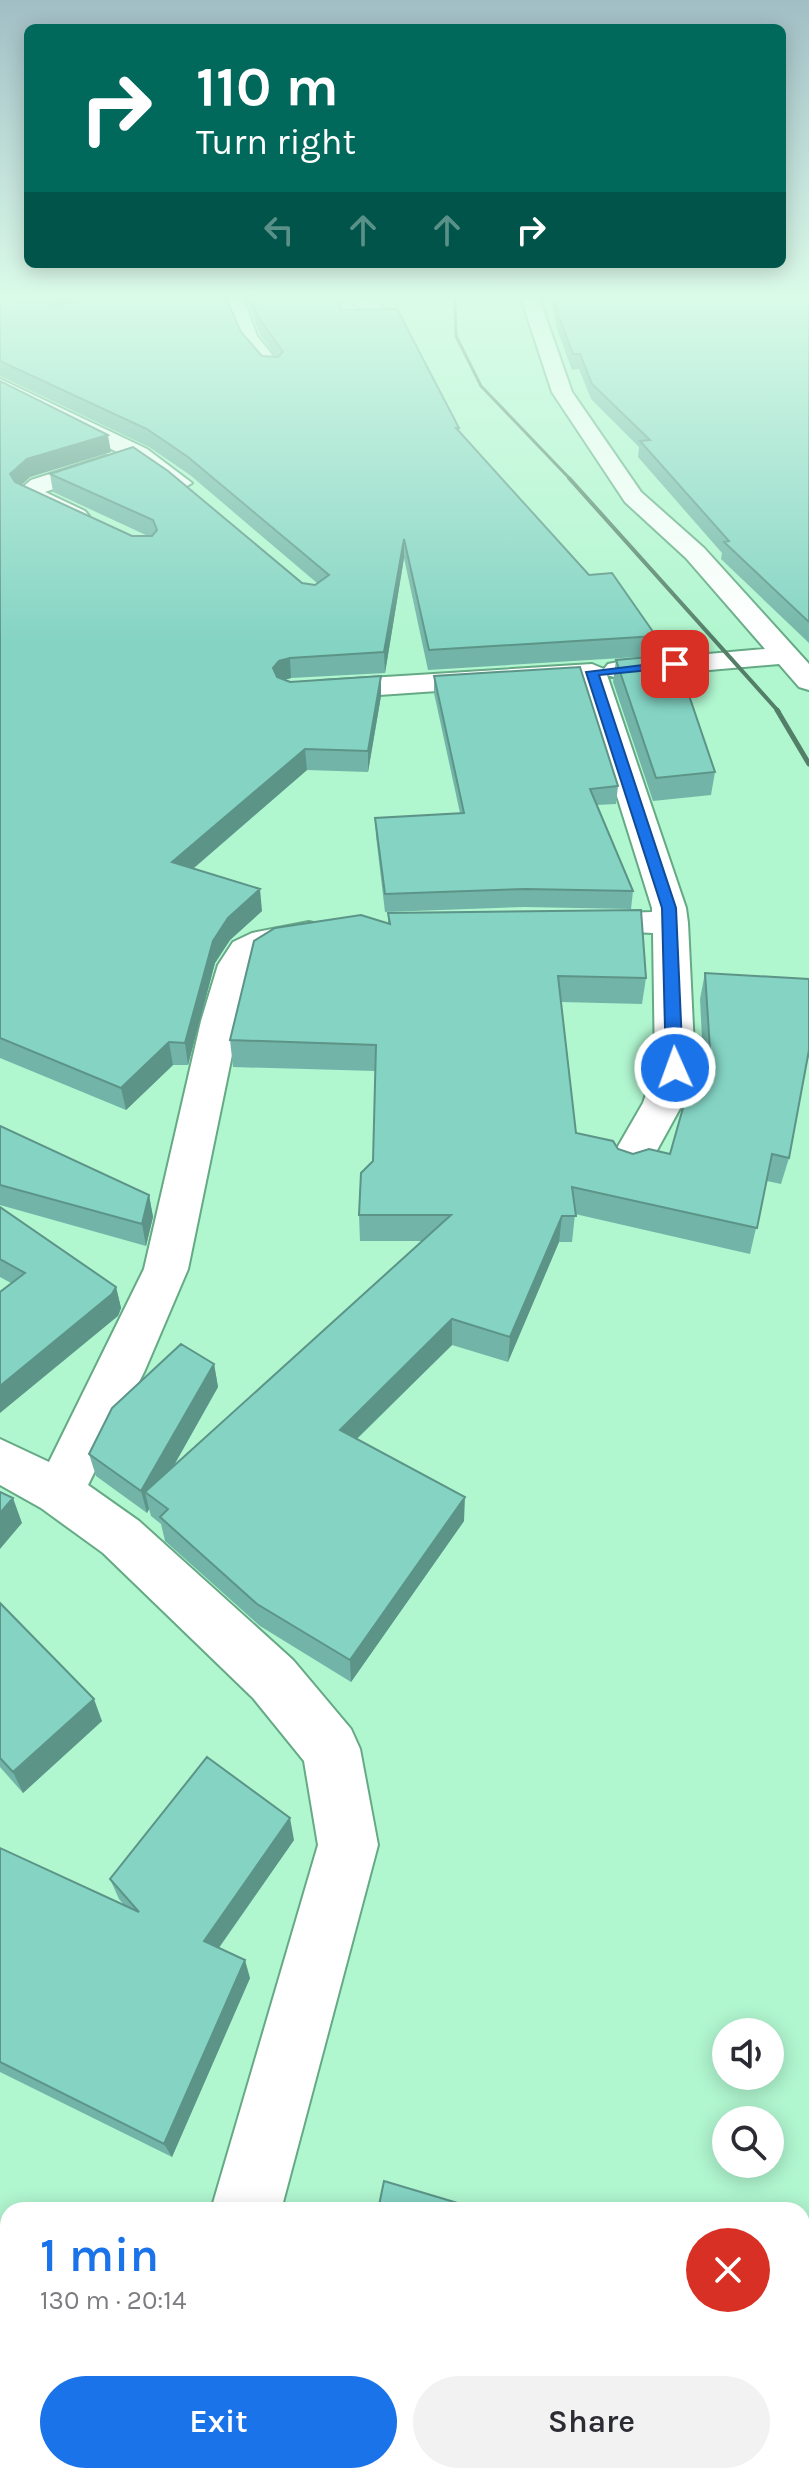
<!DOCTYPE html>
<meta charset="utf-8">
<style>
:root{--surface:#fff;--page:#f2f2f3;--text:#2b2b33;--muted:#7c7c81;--accent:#1a73e8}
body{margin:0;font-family:Karla,sans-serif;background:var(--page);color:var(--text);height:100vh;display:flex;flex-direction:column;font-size:30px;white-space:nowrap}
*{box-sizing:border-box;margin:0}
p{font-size:26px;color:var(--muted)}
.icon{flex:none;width:44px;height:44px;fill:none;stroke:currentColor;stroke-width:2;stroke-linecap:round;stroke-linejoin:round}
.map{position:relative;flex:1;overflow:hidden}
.side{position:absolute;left:0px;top:2202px;width:810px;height:282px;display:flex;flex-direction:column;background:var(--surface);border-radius:24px 24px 0 0;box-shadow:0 4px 20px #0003}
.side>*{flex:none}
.hud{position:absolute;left:24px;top:24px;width:762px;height:244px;border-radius:12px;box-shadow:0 4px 20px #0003;background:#00695c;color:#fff;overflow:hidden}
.tools{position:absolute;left:712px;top:2018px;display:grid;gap:16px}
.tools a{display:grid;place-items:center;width:72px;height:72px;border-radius:50%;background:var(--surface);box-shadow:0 4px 20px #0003;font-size:40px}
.pin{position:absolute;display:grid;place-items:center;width:68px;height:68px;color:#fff;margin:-34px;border-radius:16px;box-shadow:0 4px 12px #0006}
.me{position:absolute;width:88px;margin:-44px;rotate:358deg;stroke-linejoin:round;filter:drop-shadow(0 0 6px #0008)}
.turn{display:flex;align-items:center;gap:28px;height:168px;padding:0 40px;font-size:36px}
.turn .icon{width:104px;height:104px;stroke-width:2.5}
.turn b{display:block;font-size:56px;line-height:68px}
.lanes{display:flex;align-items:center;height:76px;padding:0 40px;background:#0003;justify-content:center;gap:40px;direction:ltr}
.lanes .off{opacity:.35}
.round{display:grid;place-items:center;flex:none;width:84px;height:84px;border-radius:42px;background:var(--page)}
.headline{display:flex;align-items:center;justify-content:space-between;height:136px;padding:0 40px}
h1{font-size:48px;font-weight:600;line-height:60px;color:var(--accent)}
.primary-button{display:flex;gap:16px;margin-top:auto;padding:16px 40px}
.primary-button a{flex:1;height:92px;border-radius:48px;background:var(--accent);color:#fff;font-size:32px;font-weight:600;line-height:92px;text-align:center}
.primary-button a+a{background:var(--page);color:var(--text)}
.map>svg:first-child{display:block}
</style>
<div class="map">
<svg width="809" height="2483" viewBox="0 0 809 2483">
<rect width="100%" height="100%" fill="#b0f6cf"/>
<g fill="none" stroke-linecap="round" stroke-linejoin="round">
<g stroke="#65a985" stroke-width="4">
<path id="street" d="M225 298H243L257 336 282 367 279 371H265C244 350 232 327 225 298Z
M343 298H366L402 318 393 324 386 322Z
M521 298H539L572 392 641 492 704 548 809 664V690L799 687 779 664 618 678 607 675 686 908 688 923 695 1068 683 1103 645 1172 630 1177 615 1172 609 1162 643 1103 655 1068 653 933 569 929 563 922 569 915 652 912V908L581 681 321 699 311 696 307 690 311 684 321 681 592 664 604 669 608 664 618 662 765 649 686 558 625 502 552 392Z
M0 379 147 449 192 483 180 490 131 459 0 393Z
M106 456 114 458 117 463 114 468 45 492 85 511 89 516 85 521H69L16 493 31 480Z
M309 922 322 925 327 933 322 941C300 946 267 945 254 965L239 1021 188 1269 145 1370 88 1485 139 1521 293 1660 351 1729 360 1749 378 1845 281 2210H211L318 1845 304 1761 253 1698 103 1553 41 1508 0 1485V1439L49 1462 144 1269 201 1021 218 965 233 942 252 933Z
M133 2476H211L209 2483H131Z"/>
</g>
<use href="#street" fill="#fff" fill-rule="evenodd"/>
<path stroke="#537e67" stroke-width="3" d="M455 298 456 336 481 386 571 480"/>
<path stroke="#537e67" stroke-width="4" d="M569 478 779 712"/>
<path stroke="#537e67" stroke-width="5" d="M777 710 809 764"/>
</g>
<path fill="#72b5a8" d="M0 298H89L61 302 4 299 241 332 262 356 276 357 260 334 246 298H342V310L459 428V432L589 575 656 636 654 656 428 670 404 558 385 673 291 678 285 680 381 696 368 772 307 770 193 869 262 911 230 940 215 963 188 1065H173L126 1110 0 1058V381L111 452 30 477 21 485 132 536H148L53 492 50 474 302 583 315 585 317 583 190 475 149 447 0 376Z
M551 298H809V643L721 559 722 553 638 457 639 447 591 399 579 369 572 370 557 329Z
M616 660 715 772 711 795 653 801 613 682Z
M434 676 618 786 616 804 597 805 633 891 631 909 524 907 385 912 376 836 375 818 460 813 434 693Z
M388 913 646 978 642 1004 561 1002 576 1133 618 1149 633 1154H670L704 1079 700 999 705 973 809 979V1058H808L789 1158 781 1184 767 1181 750 1254 575 1214 572 1242H559L508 1362 452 1345 357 1439 464 1521 351 1682 260 1626 165 1541 161 1524 151 1516 149 1509 147 1513 96 1476 89 1454 214 1364 218 1387 173 1467 422 1241H360L359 1215 373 1161 375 1071 233 1067 230 1040 388 923Z
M0 1126 149 1195 153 1217 146 1246 0 1205Z
M0 1207 116 1287 121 1308 118 1316 11 1283 0 1277Z
M0 1603 102 1721 23 1793 0 1767Z
M294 1840 219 1948 250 1978 172 2157 0 2072V1848L124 1905 119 1899 110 1879Z
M479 2476H535L534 2483H501Z"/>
<path fill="#5c9488" d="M60 298H89L61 302Z
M108 435 111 452 30 477 13 493 10 474 27 459Z
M404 539V558L385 673 384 652Z
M290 658 291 678 280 681 274 688 273 668 279 661Z
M381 676V696L368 772V751Z
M305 749 307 770 175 884 172 862Z
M260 889 262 911 230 940 215 963 188 1065 185 1043 213 941 228 918Z
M169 1042 173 1065 126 1110 121 1088Z
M149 1195 153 1217 146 1246 142 1224Z
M562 1216 559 1242 508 1362 510 1337Z
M116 1287 121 1308 118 1316 0 1413V1386Z
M452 1319V1345L341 1454 340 1430Z
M214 1364 218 1387 155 1499 145 1492 149 1509 147 1513 141 1491Z
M465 1497 464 1521 351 1682 350 1660Z
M13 1498 22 1523 0 1549V1513Z
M94 1699 102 1721 23 1793 13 1772Z
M290 1818 294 1840 210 1960 204 1941Z
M245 1960 250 1978 172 2157 164 2144Z
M8 2465V2476H21L19 2483H3Z"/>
<path fill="#84d3c3" stroke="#5c9488" stroke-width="2" d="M97 298H226L241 332 262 356 278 357 283 352 259 318 251 298H341L340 310 397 309 459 428H456L589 575 612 573 656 636 429 650 404 539 384 652 290 658 279 661 273 668 277 677 290 682 381 676 368 751 305 749 172 862 260 889 228 918 213 941 185 1043 169 1042 121 1088 0 1038V381L108 435 27 459 10 474 15 482 132 536H152L157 530 153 520 50 474 133 447 168 471 302 583 315 585 329 575 188 457 147 429 0 361V299L59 304Z
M555 298H809V622L724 542 729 541 640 441 650 440 592 384 580 354H573L558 314Z
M671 655 678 663 715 772 656 778 616 660Z
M580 667 618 786 590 789 633 891 525 889 385 894 375 818 464 813 434 676Z
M641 910 646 978 558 976 576 1133 613 1141 618 1149 633 1154 649 1149 670 1154 692 1076 712 1080 705 973 809 979V1050L789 1158 772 1154 757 1228 572 1187 576 1216H562L510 1337 452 1319 340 1430 465 1497 350 1660 257 1604 160 1517 168 1509 145 1492 451 1215H359L361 1173 373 1161 376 1045 230 1040 254 941 275 928 361 915 390 924 388 913Z
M0 1126 149 1195 142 1224 0 1185Z
M0 1207 116 1287 112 1294 0 1386V1292L25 1273 0 1259Z
M181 1344 214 1364 141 1491 89 1454 112 1408Z
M0 1492 13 1498 0 1513Z
M0 1603 94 1699 13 1772 0 1758Z
M207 1757 290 1818 204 1941 245 1960 164 2144 0 2062V1848L139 1912 110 1879Z
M384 2181 481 2210H378Z
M0 2433 8 2435V2465L3 2483H0Z
M491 2476H535L534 2483H513Z"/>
<linearGradient id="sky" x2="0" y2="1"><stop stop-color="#a1bec5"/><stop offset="0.46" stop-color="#dbfbe9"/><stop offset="1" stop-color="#dbfbe9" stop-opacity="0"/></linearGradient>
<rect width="809" height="646" fill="url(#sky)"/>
<path fill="#1a73e8" stroke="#114b97" stroke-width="2" d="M675 661 681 664 680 667 599 675 676 908 683 1068 675 1073 666 1068 662 908 586 672Z"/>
</svg>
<div class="tools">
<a><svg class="icon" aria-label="sound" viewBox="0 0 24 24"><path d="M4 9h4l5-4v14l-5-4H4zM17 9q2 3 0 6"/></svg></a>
<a><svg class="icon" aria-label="search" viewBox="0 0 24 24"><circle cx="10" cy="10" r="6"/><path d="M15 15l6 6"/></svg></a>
</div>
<div class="pin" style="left:675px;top:664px;background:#d93025"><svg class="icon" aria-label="arrive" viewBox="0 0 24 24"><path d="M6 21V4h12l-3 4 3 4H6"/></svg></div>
<svg class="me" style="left:675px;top:1068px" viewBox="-20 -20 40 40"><circle r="17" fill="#1a73e8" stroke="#fff" stroke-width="3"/><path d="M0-11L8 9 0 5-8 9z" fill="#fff"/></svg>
<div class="hud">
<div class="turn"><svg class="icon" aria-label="right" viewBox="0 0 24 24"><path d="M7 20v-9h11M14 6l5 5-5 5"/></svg><div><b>110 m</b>Turn right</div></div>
<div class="lanes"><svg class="icon off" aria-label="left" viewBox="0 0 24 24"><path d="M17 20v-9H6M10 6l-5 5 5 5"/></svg><svg class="icon off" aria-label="ahead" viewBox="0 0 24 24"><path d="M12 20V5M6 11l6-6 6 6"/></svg><svg class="icon off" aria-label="ahead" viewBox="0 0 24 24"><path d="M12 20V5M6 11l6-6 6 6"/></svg><svg class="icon" aria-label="right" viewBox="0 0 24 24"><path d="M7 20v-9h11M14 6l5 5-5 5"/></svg></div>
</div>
<section class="side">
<div class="headline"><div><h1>1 min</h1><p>130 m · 20:14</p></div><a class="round" style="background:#d93025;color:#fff"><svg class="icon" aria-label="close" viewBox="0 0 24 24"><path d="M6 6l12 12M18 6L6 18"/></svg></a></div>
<div class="primary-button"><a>Exit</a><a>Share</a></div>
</section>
</div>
